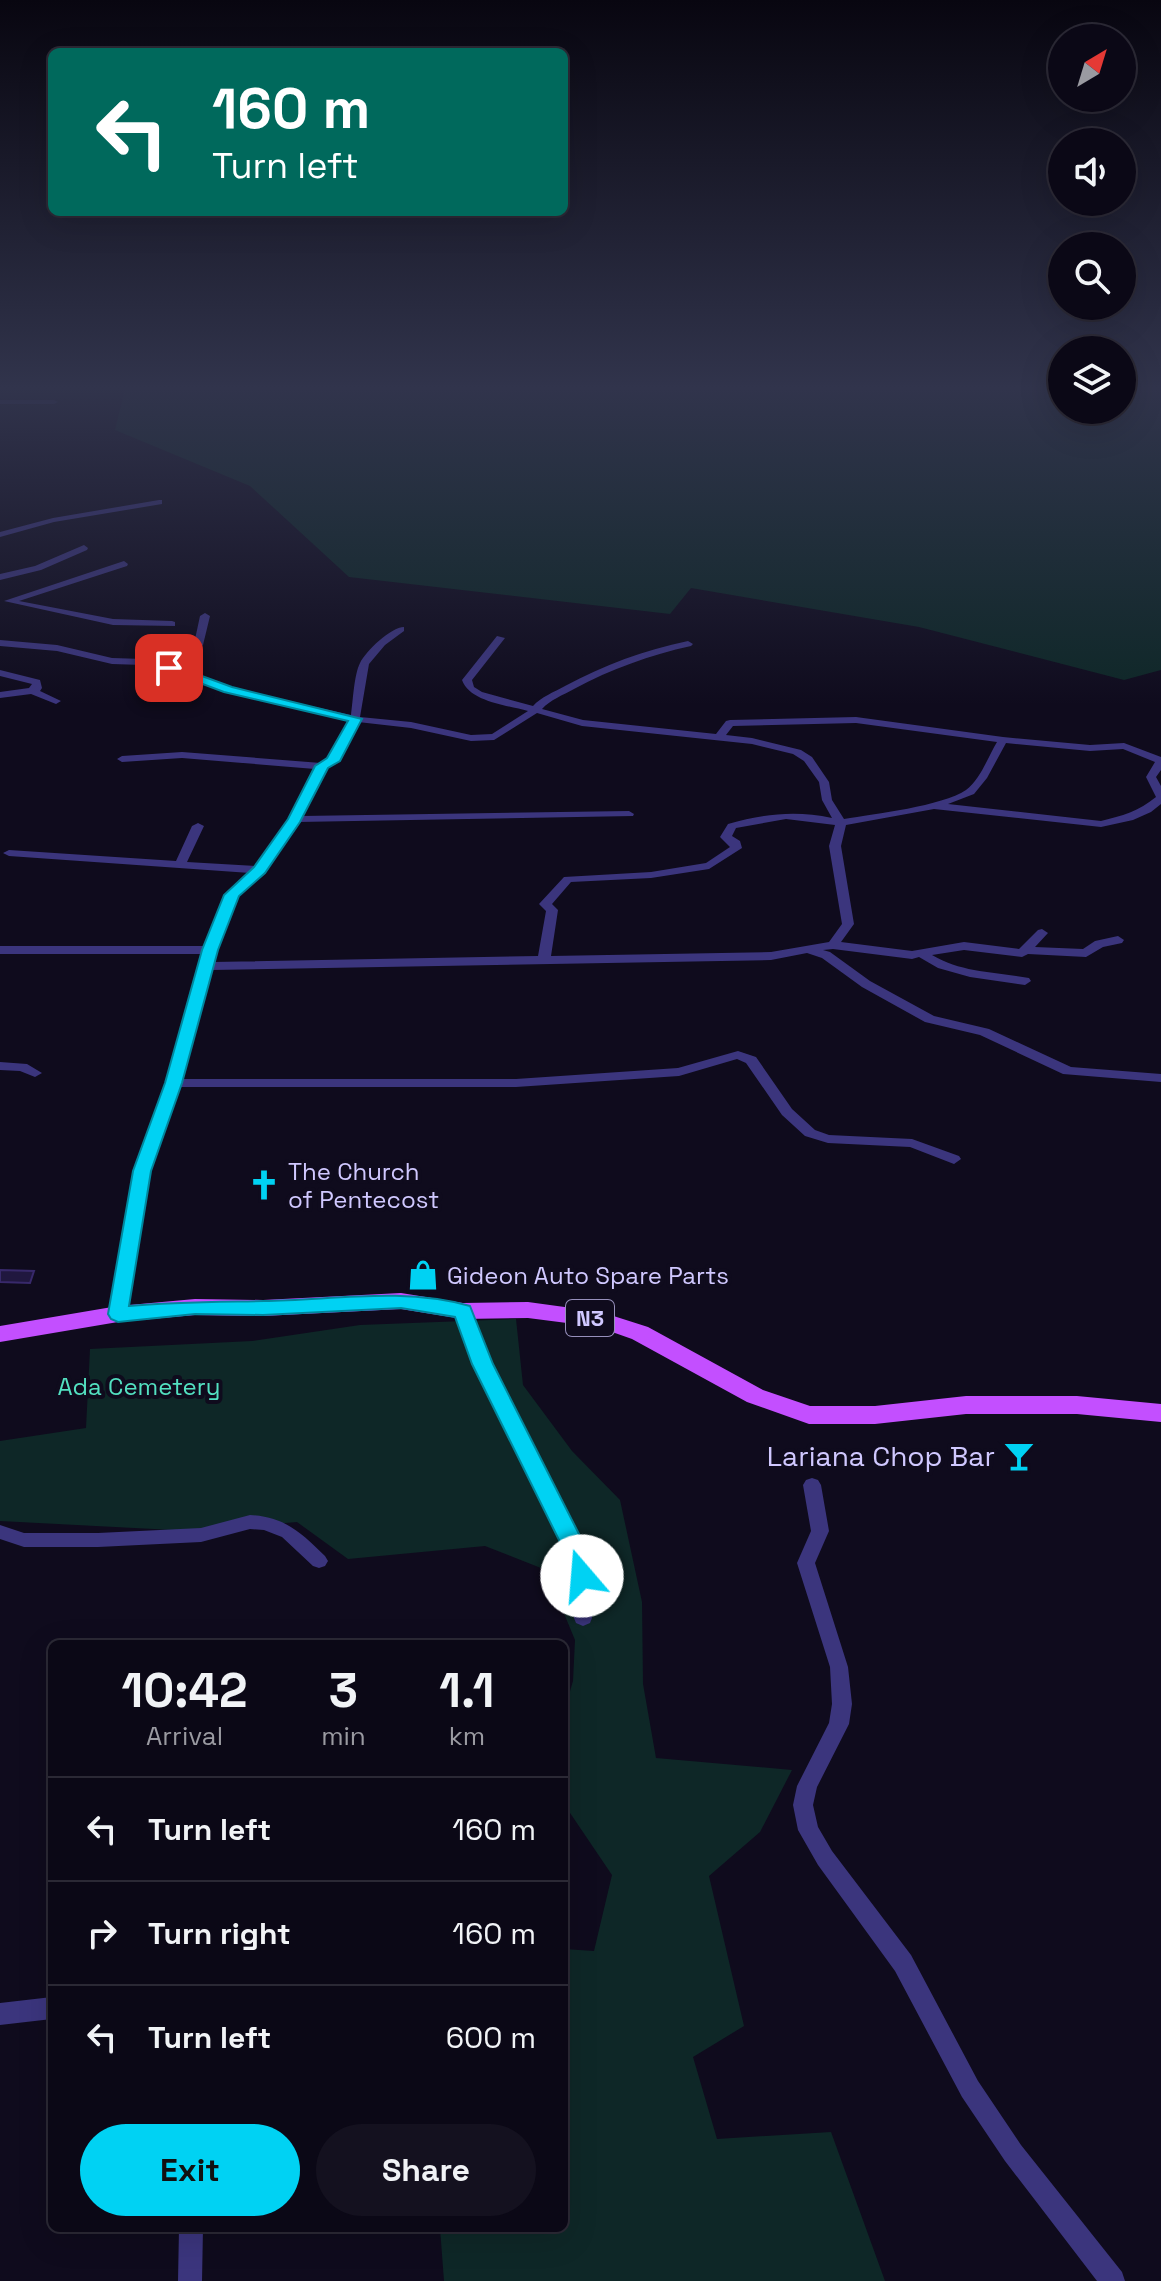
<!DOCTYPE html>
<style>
:root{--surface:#0b0816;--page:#14111f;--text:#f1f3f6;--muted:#9a9aa1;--line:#2b2935;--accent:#00d2f3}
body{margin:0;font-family:"Space Grotesk",sans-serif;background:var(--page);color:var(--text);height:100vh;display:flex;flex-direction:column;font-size:30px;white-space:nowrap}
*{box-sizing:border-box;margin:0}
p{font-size:26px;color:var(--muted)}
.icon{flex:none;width:44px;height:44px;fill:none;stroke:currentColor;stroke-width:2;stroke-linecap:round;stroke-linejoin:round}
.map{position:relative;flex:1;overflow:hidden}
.details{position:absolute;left:48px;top:1640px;width:520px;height:592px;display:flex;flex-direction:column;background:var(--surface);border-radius:12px;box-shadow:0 8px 32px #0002,0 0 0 2px var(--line)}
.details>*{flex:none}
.hud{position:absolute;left:48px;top:48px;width:520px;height:168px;border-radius:12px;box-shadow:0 8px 32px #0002,0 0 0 2px var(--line);background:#00695c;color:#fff;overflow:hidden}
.needle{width:52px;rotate:38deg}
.controls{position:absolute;left:1048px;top:24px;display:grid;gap:16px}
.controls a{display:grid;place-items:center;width:88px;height:88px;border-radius:50%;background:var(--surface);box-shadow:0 8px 32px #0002,0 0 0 2px var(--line);font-size:40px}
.pin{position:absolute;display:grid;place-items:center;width:68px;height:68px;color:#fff;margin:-34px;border-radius:16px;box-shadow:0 4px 12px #0006}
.me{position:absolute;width:88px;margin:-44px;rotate:342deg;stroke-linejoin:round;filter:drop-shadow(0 0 6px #0008)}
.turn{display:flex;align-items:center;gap:28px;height:168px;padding:0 32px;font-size:36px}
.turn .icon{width:104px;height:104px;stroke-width:2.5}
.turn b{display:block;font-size:56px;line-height:68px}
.eta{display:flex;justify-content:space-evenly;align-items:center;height:136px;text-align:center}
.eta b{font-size:48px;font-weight:700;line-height:56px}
.primary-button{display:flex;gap:16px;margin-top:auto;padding:16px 32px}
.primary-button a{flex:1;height:92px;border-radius:48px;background:var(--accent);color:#111;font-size:32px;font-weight:700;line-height:92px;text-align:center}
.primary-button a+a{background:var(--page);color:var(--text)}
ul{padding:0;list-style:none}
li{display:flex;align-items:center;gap:24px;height:104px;padding:0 32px;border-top:2px solid var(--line)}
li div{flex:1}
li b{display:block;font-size:30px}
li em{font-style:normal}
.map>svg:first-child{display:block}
</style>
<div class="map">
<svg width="1161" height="2281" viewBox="0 0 1161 2281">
<rect width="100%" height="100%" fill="#0f0b1d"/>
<path fill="#0e2727" d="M126 385H1062V410H1122V385H1161V670L1124 680 919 627 691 588 670 614 349 577 250 486 115 430Z
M516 1319 523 1385 572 1451 620 1500 642 1602 643 1684 656 1758 792 1770 760 1832 709 1876 744 2026 693 2057 717 2139 831 2132 885 2281H444L440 2228H564V1949L594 1951 612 1875 564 1804V1712L573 1681 575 1640 546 1570 485 1546 348 1559 297 1522 192 1531 0 1521V1441L86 1428 90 1349 252 1341 360 1325Z"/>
<path fill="#20173f" stroke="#38296b" stroke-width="2" d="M0 1270 34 1271 30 1283 0 1282Z"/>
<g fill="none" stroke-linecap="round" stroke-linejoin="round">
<path fill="#3b357d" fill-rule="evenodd" d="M0 400H54L58 402 54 404H0Z
M159 500H162V504L54 522 0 537V532L53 518Z
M84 545 88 548 87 550 41 570 0 580V574L35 566Z
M124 561 128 564 127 566 19 601 113 619 172 621 175 622V626L113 625 4 601Z
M205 613 210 616 203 645 174 669 231 688 351 715C353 701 354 675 360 663 366 651 391 627 404 627V631L385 645 369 664 360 717 411 722 471 735 492 734 528 711C507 705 470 702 462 680L497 636 505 638 472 680 474 687 482 692 533 706C541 697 554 692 565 686 604 665 644 650 688 641L693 644 691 646C650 655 611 669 574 689 563 695 550 700 542 709L583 720 716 734 726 721 730 720 856 717 1003 737 1090 745 1124 743 1161 757V770L1156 777 1161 786V804L1151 812 1133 820 1101 827 934 809 846 825 841 846 854 924 841 942 912 951 964 942 1019 949 1038 930 1042 929 1048 933 1035 947 1083 949 1095 941 1118 936 1124 940 1122 943 1103 947 1086 957 1028 954 1022 957 964 950 932 955C962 973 997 972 1029 978L1031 981 1025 985 970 977 938 968 919 957 912 959 833 949 823 950 830 952 870 981 934 1016 989 1029 1071 1067 1161 1074V1082L1063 1074 980 1035 925 1022 862 987 822 958 807 953 771 960 211 970 181 1079H516L678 1068 738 1051 756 1057 792 1109 815 1130 829 1135 912 1139 959 1156 961 1159 954 1164 910 1147 828 1143 805 1136 782 1115 746 1063 737 1059 679 1076 516 1087H178L149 1171 126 1314 124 1318H112L110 1314 135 1171 166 1083 203 954H0V946H205L226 895 250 873 9 856 3 853 9 850 176 861 192 826 198 823 204 826 187 862 257 866 290 819 315 769 182 758 122 762 117 759 122 756 182 752 321 763 329 759 349 721 225 692 143 665 112 664 57 651 0 646V640L57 645 112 658 144 659 166 666 194 644 200 616ZM537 713 582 726 752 744 793 754 804 761 819 782 822 800 832 818C795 810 764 814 728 824L720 837 730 847 706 863 651 872 564 877 539 904 546 911 538 956 213 962 237 896 264 872 298 822 633 816 634 814 629 811 302 816 326 768 337 763 358 722 411 728 471 741 494 740ZM856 723 997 742C988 757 980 780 966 790 942 806 875 814 844 819L832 800 829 782 812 757 801 750 752 738 726 735 733 726ZM1006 743 1090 751 1123 749 1155 762 1146 777 1156 797C1139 811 1122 816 1101 821L948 804 974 794 987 778ZM786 819 835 825 829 846 842 924 829 942 771 952 551 956 558 910 552 904 571 882 651 878 709 869 742 848 740 841 732 836 736 828Z
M0 670 40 680 42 688 40 691 61 701 56 704 31 694 0 698V692L29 688 32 684 0 676Z
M0 1062 27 1064 42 1073 35 1077 20 1071 0 1070Z
M463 1306 469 1307 471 1311 490 1364 580 1540 591 1576 592 1618 590 1623 583 1626 576 1623 574 1618 573 1576 562 1540 474 1364 455 1311 457 1307Z
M812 1478 818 1480 821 1485 829 1531 815 1563 848 1667 852 1704 849 1724 817 1787 813 1805 818 1827 832 1851 911 1955 978 2081 1021 2145 1122 2272 1125 2281H1097L1005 2161 962 2097 895 1971 818 1865 798 1830 793 1805 797 1786 829 1723 832 1704 830 1667 797 1563 811 1531 803 1485 806 1480Z
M250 1515C286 1517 301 1533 325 1556L328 1561 325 1566 319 1568 313 1566 282 1537 264 1530 250 1529 201 1542 98 1547H24L0 1539V1525L24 1533H98L201 1528Z
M52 1997V2019L0 2025V2003Z
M179 2228H203L202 2281H178Z"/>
<path fill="#c34fff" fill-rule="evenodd" d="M401 1293 463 1303 528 1302 601 1312 648 1327 763 1390 810 1406H875L966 1396H1077L1161 1404V1422L1077 1414H966L875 1424H809L747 1402 632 1339 598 1327 528 1318 463 1319 401 1309 263 1316 195 1315 118 1322 0 1342V1326L118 1306 195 1299 263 1300Z"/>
</g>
<linearGradient id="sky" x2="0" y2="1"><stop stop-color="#080610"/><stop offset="0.55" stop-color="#31344c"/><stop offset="1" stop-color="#31344c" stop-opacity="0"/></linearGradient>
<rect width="1161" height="705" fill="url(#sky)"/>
<path fill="#00d2f3" stroke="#00889e" stroke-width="2" d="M169 664 232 687 362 719 340 761 328 768 300 822 265 873 239 896 218 950 182 1083 151 1171 129 1306C174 1302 218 1302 264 1301 333 1300 402 1287 470 1306L493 1364 582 1540 594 1576 590 1583 582 1585 574 1583 559 1540 472 1364 455 1317 401 1308 263 1315 195 1314 118 1322 111 1319 108 1314 133 1171 165 1083 202 950 224 895 254 867 288 819 315 766 327 758 348 721 224 692 165 670 163 668Z"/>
<defs>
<g id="church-bare" transform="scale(2.4)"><path d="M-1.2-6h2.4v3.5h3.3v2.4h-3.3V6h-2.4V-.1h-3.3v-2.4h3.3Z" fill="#00d2f3" stroke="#0f0b1d" stroke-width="2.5" paint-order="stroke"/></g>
<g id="shop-bare" transform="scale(2.4)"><path d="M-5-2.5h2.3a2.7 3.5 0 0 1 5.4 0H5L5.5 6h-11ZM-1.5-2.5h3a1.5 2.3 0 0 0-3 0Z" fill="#00d2f3" stroke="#0f0b1d" stroke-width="2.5" paint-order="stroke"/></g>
<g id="bar-bare" transform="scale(2.4)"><path d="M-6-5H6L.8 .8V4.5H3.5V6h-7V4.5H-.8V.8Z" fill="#00d2f3" stroke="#0f0b1d" stroke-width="2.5" paint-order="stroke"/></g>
</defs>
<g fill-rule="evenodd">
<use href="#church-bare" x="264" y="1185"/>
<use href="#shop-bare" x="423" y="1275"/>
<use href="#bar-bare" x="1019" y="1456"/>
</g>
<g text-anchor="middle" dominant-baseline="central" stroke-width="8" stroke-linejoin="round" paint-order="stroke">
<rect fill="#0f0b1d" stroke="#968fbb" stroke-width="2" x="566" y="1300" width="48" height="36" rx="6"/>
<g font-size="22" font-weight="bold" fill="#d0c8ff">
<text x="590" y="1318">N3</text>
</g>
<g font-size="24" fill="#d0c8ff" stroke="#0f0b1d" text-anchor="start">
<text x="288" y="1171">The Church<tspan x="288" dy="28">of Pentecost</tspan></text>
<text x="447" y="1275">Gideon Auto Spare Parts</text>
</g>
<g font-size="24" fill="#53e0c1" stroke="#0f0b1d">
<text x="139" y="1386">Ada Cemetery</text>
</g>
<g font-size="28" fill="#d0c8ff" stroke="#0f0b1d" text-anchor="end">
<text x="995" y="1456">Lariana Chop Bar</text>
</g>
</g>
</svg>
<div class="controls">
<a><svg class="needle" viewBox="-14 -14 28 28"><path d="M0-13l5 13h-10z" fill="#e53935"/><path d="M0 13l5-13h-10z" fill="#9a9aa1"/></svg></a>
<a><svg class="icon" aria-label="sound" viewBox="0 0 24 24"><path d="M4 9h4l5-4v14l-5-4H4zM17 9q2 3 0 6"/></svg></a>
<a><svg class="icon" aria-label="search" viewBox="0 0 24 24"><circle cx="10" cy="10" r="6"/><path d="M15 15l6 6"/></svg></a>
<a><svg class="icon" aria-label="layers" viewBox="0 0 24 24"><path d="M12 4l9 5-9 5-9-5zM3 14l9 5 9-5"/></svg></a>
</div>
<div class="pin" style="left:169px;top:668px;background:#d93025"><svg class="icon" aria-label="arrive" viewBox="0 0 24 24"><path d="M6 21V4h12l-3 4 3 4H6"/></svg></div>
<svg class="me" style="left:582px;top:1576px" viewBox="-20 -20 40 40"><circle r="19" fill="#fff"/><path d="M0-13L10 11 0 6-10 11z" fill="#00d2f3"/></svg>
<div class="hud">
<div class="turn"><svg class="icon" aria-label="left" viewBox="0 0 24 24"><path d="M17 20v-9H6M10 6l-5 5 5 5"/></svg><div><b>160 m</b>Turn left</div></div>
</div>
<section class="details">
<div class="eta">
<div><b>10:42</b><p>Arrival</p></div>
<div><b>3</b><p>min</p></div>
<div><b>1.1</b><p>km</p></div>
</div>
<ul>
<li><svg class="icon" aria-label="left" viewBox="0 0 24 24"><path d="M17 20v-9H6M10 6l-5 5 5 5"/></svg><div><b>Turn left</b></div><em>160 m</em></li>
<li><svg class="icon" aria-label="right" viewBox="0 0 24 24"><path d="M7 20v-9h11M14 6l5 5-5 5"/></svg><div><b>Turn right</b></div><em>160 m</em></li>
<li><svg class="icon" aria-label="left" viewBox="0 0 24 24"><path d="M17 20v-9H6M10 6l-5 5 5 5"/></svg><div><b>Turn left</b></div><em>600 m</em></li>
</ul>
<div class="primary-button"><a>Exit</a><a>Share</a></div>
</section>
</div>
